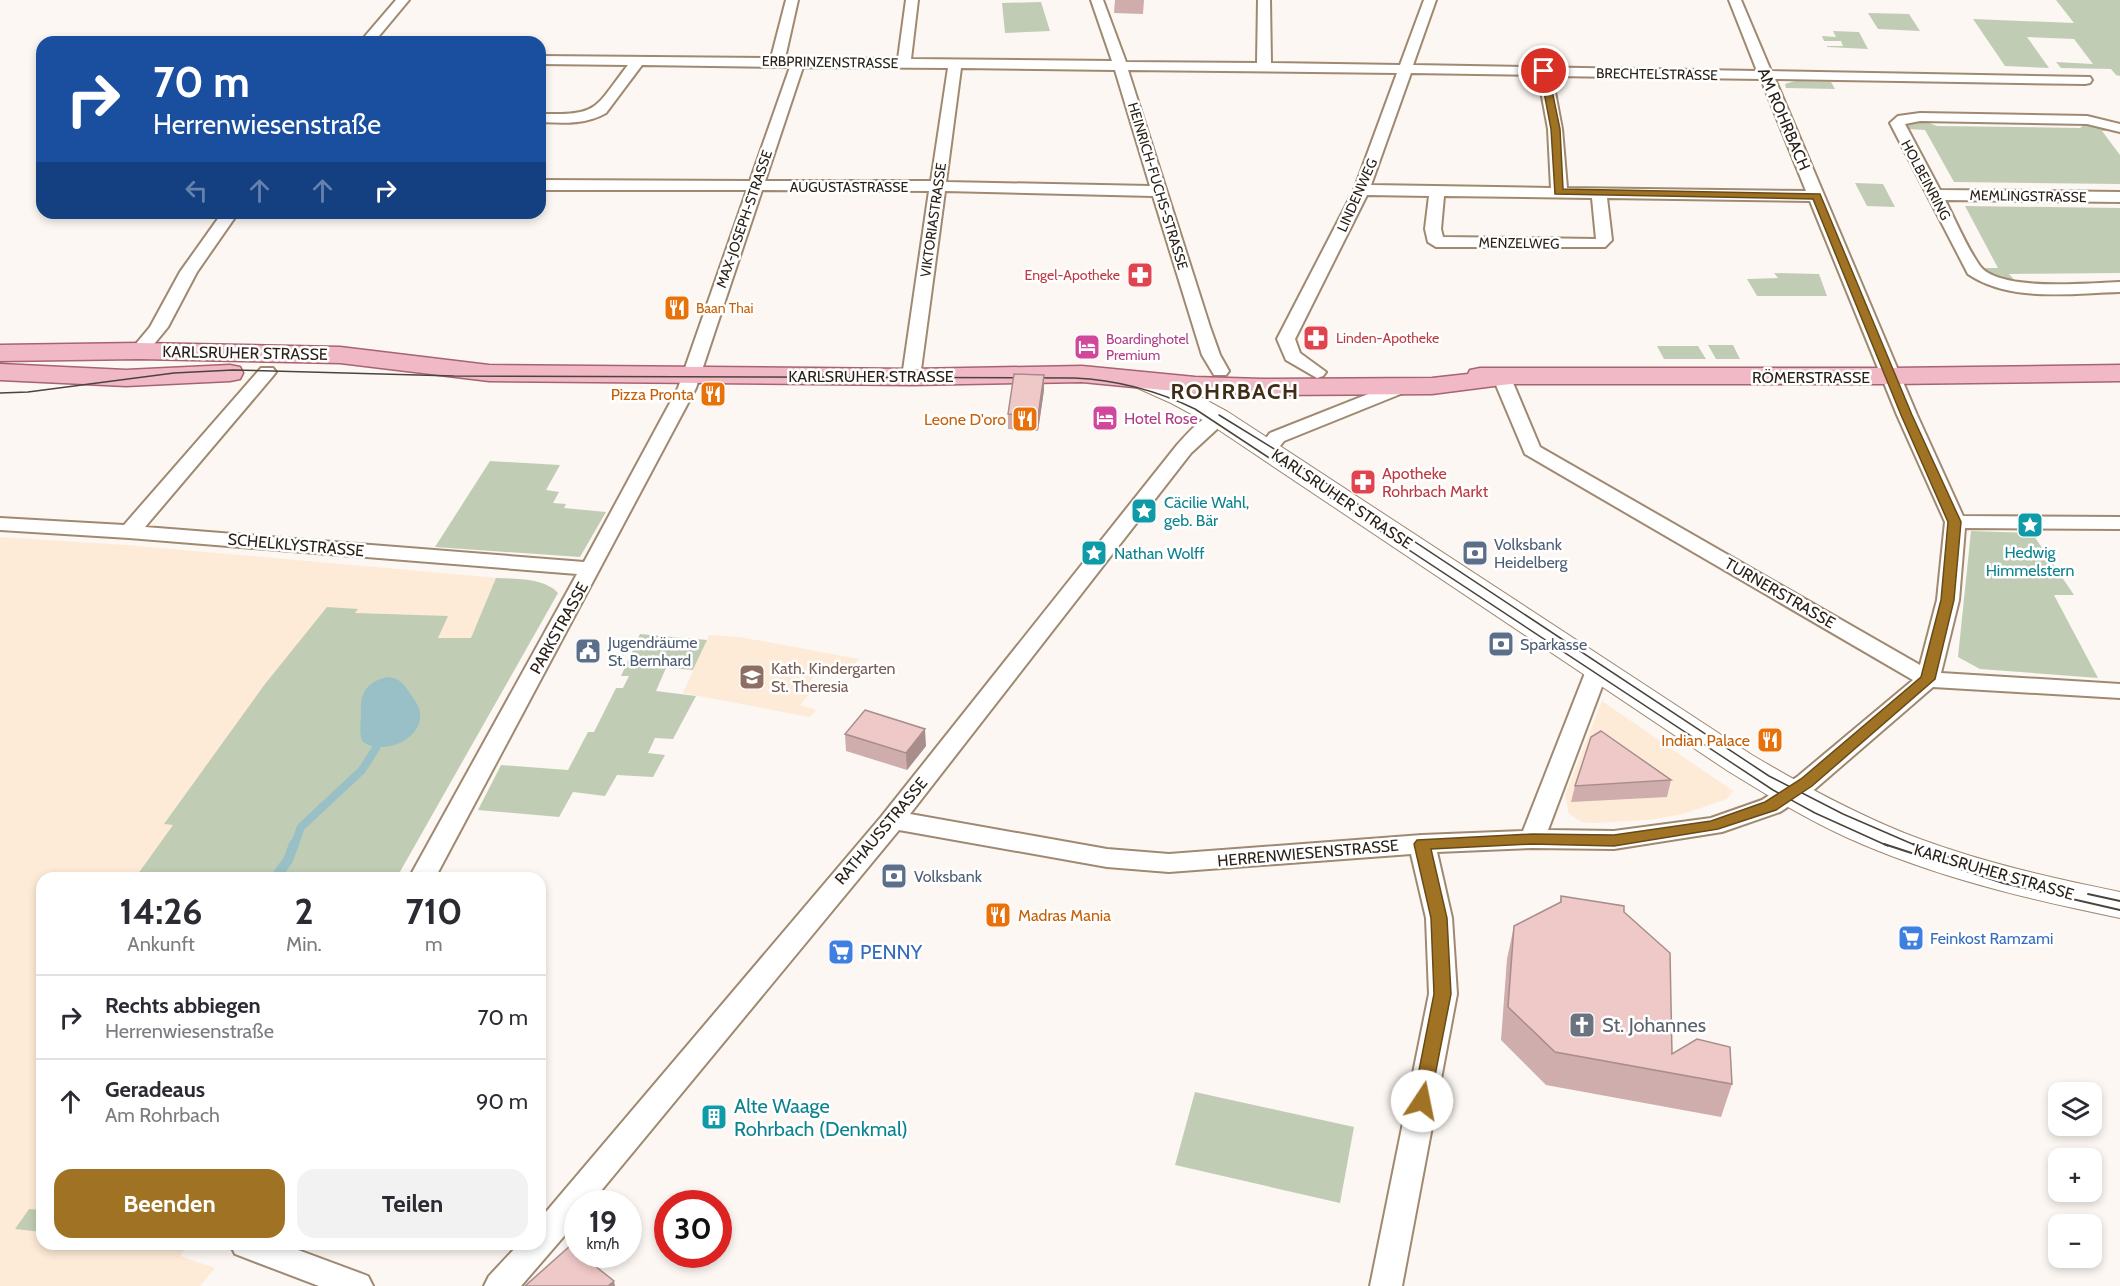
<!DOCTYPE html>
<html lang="de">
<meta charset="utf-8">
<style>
:root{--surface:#fff;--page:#f2f2f3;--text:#2b2b33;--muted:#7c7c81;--line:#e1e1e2;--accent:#a07224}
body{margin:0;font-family:Cabin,sans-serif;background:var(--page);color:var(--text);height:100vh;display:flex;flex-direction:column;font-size:22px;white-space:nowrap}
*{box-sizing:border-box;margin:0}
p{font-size:20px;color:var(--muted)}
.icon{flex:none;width:33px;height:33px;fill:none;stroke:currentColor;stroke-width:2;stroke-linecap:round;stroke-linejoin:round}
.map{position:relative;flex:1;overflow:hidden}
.side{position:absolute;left:36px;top:872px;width:510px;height:378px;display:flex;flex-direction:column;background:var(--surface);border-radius:18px;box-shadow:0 3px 9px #0003}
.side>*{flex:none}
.hud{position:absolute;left:36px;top:36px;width:510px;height:183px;border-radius:18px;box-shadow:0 3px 9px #0003;background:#1a4fa0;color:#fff;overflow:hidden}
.tools{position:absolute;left:2048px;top:1082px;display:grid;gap:12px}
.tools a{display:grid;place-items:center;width:54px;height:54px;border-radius:12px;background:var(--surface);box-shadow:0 3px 9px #0003;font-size:30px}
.speed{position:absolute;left:564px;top:1190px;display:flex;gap:12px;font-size:30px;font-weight:700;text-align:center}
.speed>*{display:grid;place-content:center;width:78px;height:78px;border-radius:50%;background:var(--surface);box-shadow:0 3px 9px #0003;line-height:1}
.speed small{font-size:15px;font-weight:400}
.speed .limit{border:9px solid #d22;background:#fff;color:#111}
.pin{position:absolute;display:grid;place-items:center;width:51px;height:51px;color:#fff;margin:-26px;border:3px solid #fff;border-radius:50%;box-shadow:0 2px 6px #0007}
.me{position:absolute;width:66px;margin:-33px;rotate:11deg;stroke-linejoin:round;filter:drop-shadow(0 0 4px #0008)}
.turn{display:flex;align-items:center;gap:21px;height:126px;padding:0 18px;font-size:27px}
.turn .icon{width:78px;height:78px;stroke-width:2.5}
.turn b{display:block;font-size:42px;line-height:51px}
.lanes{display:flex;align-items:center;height:57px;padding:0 18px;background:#0003;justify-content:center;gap:30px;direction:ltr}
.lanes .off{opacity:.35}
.eta{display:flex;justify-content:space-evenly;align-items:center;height:102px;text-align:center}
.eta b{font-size:36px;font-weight:700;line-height:42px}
.button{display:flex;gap:12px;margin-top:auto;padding:12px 18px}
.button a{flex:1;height:69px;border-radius:18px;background:var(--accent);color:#fff;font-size:24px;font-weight:700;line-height:69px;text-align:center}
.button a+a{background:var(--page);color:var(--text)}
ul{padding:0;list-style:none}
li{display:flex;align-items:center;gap:18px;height:84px;padding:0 18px;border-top:2px solid var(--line)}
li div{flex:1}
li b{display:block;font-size:22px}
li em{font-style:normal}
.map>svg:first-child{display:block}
</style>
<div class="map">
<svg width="2120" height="1286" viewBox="0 0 2120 1286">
<rect width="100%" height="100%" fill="#fcf7f2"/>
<path fill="#fdebd7" d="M0 537 126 545 533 581 554 588 558 593 397 877 42 878V1244H188L180 1256 215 1268 200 1286H0Z
M709 635 740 637 859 659 847 673 831 669 818 673 810 681 813 690 800 705 816 710 810 717 683 693Z
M1602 701 1733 791 1727 799 1683 814 1648 820 1594 823 1582 822 1569 814 1565 795Z"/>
<path fill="#c0cdb4" d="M2056 0H2120V76L2116 75 2111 69 2061 68 2056 62 2093 64 2074 39 2027 37 2049 68 2005 66 1973 19 2074 23Z
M1041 2 1050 31 1005 33 1002 3Z
M1868 13 1909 14 1920 31 1878 29Z
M1833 31 1859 32 1868 49 1827 47V46H1843L1841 41H1824L1822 36 1836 37Z
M1795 81 1831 82 1835 89 1786 88 1785 84Z
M1922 120 1937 126 2080 128 2087 122 2115 131H2102L2120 155V184L1954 182 1925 130 1908 129 1906 123Z
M1855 183 1883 184 1895 207 1867 206Z
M1965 206 2120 208V273L2009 274 2017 283 1995 279 1981 268H1998Z
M1774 273 1819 274 1827 296H1757L1747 279 1778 278Z
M1708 345H1733L1740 359H1716Z
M1657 346H1698L1706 359H1664Z
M490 461 560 465 546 490 559 492 553 503 566 504 564 508 606 512 580 557 435 547Z
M1971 531 2032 533 2074 595H2054L2098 678 1980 669 1958 657Z
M496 578C516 579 543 577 558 593L397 877 135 878 173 825 164 824 265 684 327 607 358 609 355 613 448 616 438 638H471Z
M640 634 707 640 693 670 666 668 656 691 696 696 673 739 655 738 648 753 665 755 653 777 617 775 605 796 573 792 559 817 478 810 501 765 568 770 588 732H594L616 688H623L629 676H621Z
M1195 1092 1354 1127 1340 1203 1175 1165Z
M29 1209 42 1210V1232L15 1229Z"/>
<path fill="#99c0c6" d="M388 677C399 678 403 683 409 692 413 698 419 705 420 712 424 740 381 757 362 741 359 731 361 721 361 711 360 692 368 681 388 677Z"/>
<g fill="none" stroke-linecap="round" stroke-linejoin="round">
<path stroke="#99c0c6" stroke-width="8" d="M294 846 301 827 362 770 376 748"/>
<path stroke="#99c0c6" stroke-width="10" d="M275 878 288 860 294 844"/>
<g stroke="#a08971" stroke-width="4">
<path id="street" d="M396 0H409L374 42H360Z
M786 0H798L785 58 898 59 906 0H918L911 59 1112 61 1091 0H1103L1126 62 1257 63 1258 0H1270L1271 63 1400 65 1424 0H1436L1413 65 1757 71 1729 0H1741L1771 71 2090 77 2092 80 2090 83 2085 84 1775 79 1917 415 1963 516 2120 517V529L1965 528 1959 600 1941 673 2120 684V698L1933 687 1815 789 1780 812 1722 832 1614 849 1532 848 1437 852 1452 918 1457 994 1402 1286H1370L1429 994 1426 918 1411 854 1169 872 1107 867 899 830 591 1203H578V1220L521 1286H484L489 1276 519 1244H540V1219L881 817 1177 445C1189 432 1207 409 1226 414L1229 418 1191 453 910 814 1107 849 1169 854 1422 835 1523 831 1587 668 1590 663 1598 661 1606 663 1609 668 1548 830 1614 831 1711 818 1762 800 1797 777 1913 680 1525 454 1493 378 1495 374H1509L1511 378 1540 447 1920 665 1937 600 1945 522 1897 415 1810 201 1607 198 1612 240 1605 247H1436L1428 242 1425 229 1429 196 1367 195 1295 339 1300 353 1326 372 1323 376 1317 378 1286 360 1277 339 1354 190 1397 73 1128 70 1210 327 1220 355 1229 371 1226 375H1214L1202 355 1153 196 945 191 920 377 918 381H904L902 377 929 191 762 190 696 388 435 878H409L577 574 129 538 0 530V518L124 525 261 368H273L276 372 273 376 145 527 584 562 678 388 747 190H540V180L750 181 790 67 642 65 606 113C585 125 563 123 540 122V114C600 115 593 110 628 65L540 64V56L771 58ZM803 67 948 68 931 181H765ZM961 68 1115 70 1150 186 946 182ZM1411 73 1538 75 1548 129 1551 188 1371 185ZM1552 76 1761 79 1806 191 1567 188 1562 129ZM1444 196 1592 198 1596 239 1443 237 1441 229Z
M1920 113 2087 116 2120 124V132L2087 124 1920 121 1905 124 1940 190 2120 192V202L1945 200C1956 221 1966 246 1980 266 2000 292 2089 283 2120 282V292C2071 293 2011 303 1968 274L1890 123 1898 116Z
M222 213H238L197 272 168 327 145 355H133L130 351 150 327 180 272Z
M1401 381 1408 383 1410 387 1408 391 1284 441 1280 446 1282 452 1279 456H1265L1260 446 1270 433Z
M230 1244H282L368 1276 373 1286H319L235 1254Z"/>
</g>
<g stroke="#a08971" stroke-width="2">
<path id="secondary" d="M1142 373 1189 391 1228 412 1752 755C1806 787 1861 817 1920 839 1985 863 2052 878 2120 892V918C2027 899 1935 877 1848 838 1806 819 1767 795 1728 771L1210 424 1171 403 1133 386 1129 381 1133 376Z"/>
</g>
<g stroke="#a66470" stroke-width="3">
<path id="primary" d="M139 343 340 347 489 365 911 369 1082 366 1195 377 1263 379 1432 378 1468 374 1470 370 1480 368H1891L2120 365V381L1891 384H1510L1432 394 1263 395 1195 393 1082 382 911 385 489 381 340 363 139 359 0 361V345Z
M0 364 126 370 230 365 240 367 243 373 240 379 230 381 126 386 0 380Z"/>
</g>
<use href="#street" fill="#fff" fill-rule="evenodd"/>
<use href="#secondary" fill="#fff" fill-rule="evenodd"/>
<use href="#primary" fill="#f1b8c5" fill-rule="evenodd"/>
<path stroke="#4c443b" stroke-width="1.5" d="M0 393 28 392 174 373 233 370 454 376 1074 378C1118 380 1156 390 1195 409L1773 790 1815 813 1888 846
M1219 415 1279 452 1769 776 1843 814 1917 846"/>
<path stroke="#4c443b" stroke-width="2" d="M1884 844 2003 883 2120 910
M1913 844 1971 865
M1994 871 2035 881
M2088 894 2120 901"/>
</g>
<path fill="#ceadac" d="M1115 0H1144L1143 14 1114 13Z
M1044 375V390L1038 431 1008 429V414Z
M845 734 926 746 907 770 846 751Z
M1671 780 1667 797 1571 802 1575 786Z
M1561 896 1624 912 1672 1054 1732 1084 1721 1117 1546 1085 1501 1040 1507 959 1514 926 1560 903Z"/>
<path fill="#a78d8c" d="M1044 375V390L1038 431V416Z
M925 729 926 746 907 770 906 753Z
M614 1281 615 1286H608Z"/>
<path fill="#efc9c8" stroke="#a78d8c" stroke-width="1.5" d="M1014 374 1044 375 1038 416 1008 414Z
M865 710 925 729 906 753 845 734Z
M1601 731 1671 780 1575 786 1591 737Z
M1561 896 1624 906V912L1670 953 1672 1054 1697 1039 1730 1047 1732 1084 1555 1052 1508 1007 1514 926 1561 902Z
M570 1246 578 1252V1254H580L614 1281 608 1286H525Z"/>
<path fill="#a07224" stroke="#684a17" stroke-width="1.5" d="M1544 69 1548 71 1560 129 1563 189 1820 194 1912 415 1961 522 1954 600 1935 679 1812 786 1776 810 1718 829 1614 846 1532 844 1431 849 1447 918 1451 994 1430 1101 1428 1106 1422 1108 1415 1106 1413 1101 1434 994 1431 918 1414 844 1417 840 1532 834 1614 835 1711 821 1765 802 1801 779 1921 677 1941 600 1948 522 1901 415 1813 199 1555 194 1551 129 1540 71Z"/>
<defs>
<g id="pharmacy-square" transform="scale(1.35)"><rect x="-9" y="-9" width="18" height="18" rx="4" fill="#e0444e" stroke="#fff"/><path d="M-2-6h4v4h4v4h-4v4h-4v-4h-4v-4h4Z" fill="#fff"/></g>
<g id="restaurant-square" transform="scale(1.35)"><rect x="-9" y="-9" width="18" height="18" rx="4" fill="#e8710a" stroke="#fff"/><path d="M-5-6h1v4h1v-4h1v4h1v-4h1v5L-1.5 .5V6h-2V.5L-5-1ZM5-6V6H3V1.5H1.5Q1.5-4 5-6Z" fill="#fff"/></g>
<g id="hotel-square" transform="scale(1.35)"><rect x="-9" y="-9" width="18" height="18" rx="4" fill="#d1479c" stroke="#fff"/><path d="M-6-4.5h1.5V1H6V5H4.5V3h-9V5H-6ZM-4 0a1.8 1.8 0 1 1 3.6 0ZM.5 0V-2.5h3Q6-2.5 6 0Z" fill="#fff"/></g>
<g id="sight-square" transform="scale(1.35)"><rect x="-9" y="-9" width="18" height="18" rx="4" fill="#0f9aa8" stroke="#fff"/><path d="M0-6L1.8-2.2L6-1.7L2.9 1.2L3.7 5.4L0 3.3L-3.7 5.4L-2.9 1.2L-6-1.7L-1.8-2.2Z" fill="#fff"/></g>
<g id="bank-square" transform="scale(1.35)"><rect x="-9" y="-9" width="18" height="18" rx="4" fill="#5c6f8a" stroke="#fff"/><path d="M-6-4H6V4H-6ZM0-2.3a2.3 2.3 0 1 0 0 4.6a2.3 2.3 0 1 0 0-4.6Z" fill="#fff"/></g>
<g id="civic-square" transform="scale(1.35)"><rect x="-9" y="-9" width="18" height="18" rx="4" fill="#5c6f8a" stroke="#fff"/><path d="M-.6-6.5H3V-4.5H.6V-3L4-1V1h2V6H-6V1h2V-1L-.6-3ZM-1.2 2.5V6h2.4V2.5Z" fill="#fff"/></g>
<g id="school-square" transform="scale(1.35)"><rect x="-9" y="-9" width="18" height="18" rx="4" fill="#8d6e63" stroke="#fff"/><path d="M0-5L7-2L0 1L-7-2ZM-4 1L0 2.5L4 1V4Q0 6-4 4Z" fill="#fff"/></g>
<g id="supermarket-square" transform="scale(1.35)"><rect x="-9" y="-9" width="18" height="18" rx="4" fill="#3f7fe0" stroke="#fff"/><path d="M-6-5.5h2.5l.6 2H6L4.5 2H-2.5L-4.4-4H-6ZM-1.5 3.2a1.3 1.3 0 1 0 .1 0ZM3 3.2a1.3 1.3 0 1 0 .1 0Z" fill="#fff"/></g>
<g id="church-square" transform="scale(1.35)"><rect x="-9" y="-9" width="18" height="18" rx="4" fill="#6b7280" stroke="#fff"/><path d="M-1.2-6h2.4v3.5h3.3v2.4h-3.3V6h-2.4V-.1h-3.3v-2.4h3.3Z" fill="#fff"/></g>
<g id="building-square" transform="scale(1.35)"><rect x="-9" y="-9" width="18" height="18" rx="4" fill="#0f9aa8" stroke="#fff"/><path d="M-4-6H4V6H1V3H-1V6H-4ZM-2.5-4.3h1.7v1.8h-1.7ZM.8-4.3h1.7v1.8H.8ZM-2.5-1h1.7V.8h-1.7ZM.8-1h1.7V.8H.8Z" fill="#fff"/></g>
</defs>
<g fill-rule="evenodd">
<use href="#pharmacy-square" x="1140" y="275"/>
<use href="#restaurant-square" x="677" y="308"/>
<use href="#pharmacy-square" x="1316" y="338"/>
<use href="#hotel-square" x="1087" y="347"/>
<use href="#restaurant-square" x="713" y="394"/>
<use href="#hotel-square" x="1105" y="418"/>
<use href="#restaurant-square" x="1025" y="419"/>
<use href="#pharmacy-square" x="1363" y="482"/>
<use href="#sight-square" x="1144" y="511"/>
<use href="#sight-square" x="2030" y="525"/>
<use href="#sight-square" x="1094" y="553"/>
<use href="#bank-square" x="1475" y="553"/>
<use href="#bank-square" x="1501" y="644"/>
<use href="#civic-square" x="588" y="651"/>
<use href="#school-square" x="752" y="677"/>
<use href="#restaurant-square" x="1770" y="740"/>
<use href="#bank-square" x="894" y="876"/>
<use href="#restaurant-square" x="998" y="915"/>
<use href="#supermarket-square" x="1911" y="938"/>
<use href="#supermarket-square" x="841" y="952"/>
<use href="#church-square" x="1582" y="1025"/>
<use href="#building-square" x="714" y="1117"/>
</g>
<g text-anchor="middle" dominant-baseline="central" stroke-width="5" stroke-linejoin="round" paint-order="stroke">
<g font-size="14" fill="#2b2219" stroke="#fff">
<text transform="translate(830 62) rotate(1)">ERBPRINZENSTRASSE</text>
<text transform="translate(1657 74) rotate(1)">BRECHTELSTRASSE</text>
<text transform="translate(1926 180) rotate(62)">HOLBEINRING</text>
<text transform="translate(1158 186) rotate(73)">HEINRICH-FUCHS-STRASSE</text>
<text x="849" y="187">AUGUSTASTRASSE</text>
<text transform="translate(1357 195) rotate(-66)">LINDENWEG</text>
<text transform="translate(2028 196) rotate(1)">MEMLINGSTRASSE</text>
<text transform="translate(744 219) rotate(-71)">MAX-JOSEPH-STRASSE</text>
<text transform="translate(933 220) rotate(-82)">VIKTORIASTRASSE</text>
<text transform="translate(1519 243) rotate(1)">MENZELWEG</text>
</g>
<g font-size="14" fill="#be3a42" stroke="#fff" text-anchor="end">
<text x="1120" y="275">Engel-Apotheke</text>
<text x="1336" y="338" text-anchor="start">Linden-Apotheke</text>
</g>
<g font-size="14" fill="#c56008" stroke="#fff" text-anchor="start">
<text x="696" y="308">Baan Thai</text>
</g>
<g font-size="14" fill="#b23c85" stroke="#fff" text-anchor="start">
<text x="1106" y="339">Boardinghotel<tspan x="1106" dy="16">Premium</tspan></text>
</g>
<g font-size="16" fill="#2b2219" stroke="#fff">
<text transform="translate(1784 119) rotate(67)">AM ROHRBACH</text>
<text transform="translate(245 353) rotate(1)">KARLSRUHER STRASSE</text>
<text x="871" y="376">KARLSRUHER STRASSE</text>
<text x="1811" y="377">RÖMERSTRASSE</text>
<text transform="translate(1342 499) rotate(34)">KARLSRUHER STRASSE</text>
<text transform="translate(296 545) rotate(5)">SCHELKLYSTRASSE</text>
<text transform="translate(1780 593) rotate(30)">TURNERSTRASSE</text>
<text transform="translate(559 628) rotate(-61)">PARKSTRASSE</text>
<text transform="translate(881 831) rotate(-50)">RATHAUSSTRASSE</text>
<text transform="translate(1308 853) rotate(-5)">HERRENWIESENSTRASSE</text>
<text transform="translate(1994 872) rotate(16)">KARLSRUHER STRASSE</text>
</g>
<g font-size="16" fill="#c56008" stroke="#fff" text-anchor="end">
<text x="694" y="394">Pizza Pronta</text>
<text x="1006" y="419">Leone D'oro</text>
<text x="1750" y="740">Indian Palace</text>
<text x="1018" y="915" text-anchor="start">Madras Mania</text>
</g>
<g font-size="16" fill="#b23c85" stroke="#fff" text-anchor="start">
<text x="1124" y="418">Hotel Rose</text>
</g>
<g font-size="16" fill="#be3a42" stroke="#fff" text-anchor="start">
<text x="1382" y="473">Apotheke<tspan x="1382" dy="18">Rohrbach Markt</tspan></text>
</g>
<g font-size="16" fill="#0d838f" stroke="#fff" text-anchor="start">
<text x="1164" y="502">Cäcilie Wahl,<tspan x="1164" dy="18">geb. Bär</tspan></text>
<text x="2030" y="552" text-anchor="middle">Hedwig<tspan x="2030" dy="18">Himmelstern</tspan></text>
<text x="1114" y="553">Nathan Wolff</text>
</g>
<g font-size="16" fill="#4e5e75" stroke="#fff" text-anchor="start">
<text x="1494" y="544">Volksbank<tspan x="1494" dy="18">Heidelberg</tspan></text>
<text x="608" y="642">Jugendräume<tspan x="608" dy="18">St. Bernhard</tspan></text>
<text x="1520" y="644">Sparkasse</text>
<text x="914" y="876">Volksbank</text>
</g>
<g font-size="16" fill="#785e54" stroke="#fff" text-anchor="start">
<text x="771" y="668">Kath. Kindergarten<tspan x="771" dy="18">St. Theresia</tspan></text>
</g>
<g font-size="16" fill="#366cbe" stroke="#fff" text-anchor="start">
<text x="1930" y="938">Feinkost Ramzami</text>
</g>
<g font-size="20" fill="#366cbe" stroke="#fff" text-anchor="start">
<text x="860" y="952">PENNY</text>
</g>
<g font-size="20" fill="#5b616d" stroke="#fff" text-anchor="start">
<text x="1602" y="1025">St. Johannes</text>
</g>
<g font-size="20" fill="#0d838f" stroke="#fff" text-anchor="start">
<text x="734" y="1106">Alte Waage<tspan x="734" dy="23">Rohrbach (Denkmal)</tspan></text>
</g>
<g font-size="22" font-weight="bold" letter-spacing="1.5" fill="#402d17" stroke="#fff">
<text x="1235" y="391">ROHRBACH</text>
</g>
</g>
</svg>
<div class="tools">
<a><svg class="icon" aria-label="layers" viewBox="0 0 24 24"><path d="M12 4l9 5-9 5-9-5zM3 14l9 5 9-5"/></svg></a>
<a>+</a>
<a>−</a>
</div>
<div class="speed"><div>19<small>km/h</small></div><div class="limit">30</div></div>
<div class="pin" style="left:1544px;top:71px;background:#d93025"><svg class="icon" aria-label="arrive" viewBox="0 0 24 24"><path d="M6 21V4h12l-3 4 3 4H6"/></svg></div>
<svg class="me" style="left:1422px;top:1101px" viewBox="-20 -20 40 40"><circle r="19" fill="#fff"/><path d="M0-13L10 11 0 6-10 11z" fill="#a07224"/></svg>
<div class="hud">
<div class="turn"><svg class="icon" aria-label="right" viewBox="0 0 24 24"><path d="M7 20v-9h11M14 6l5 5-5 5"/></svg><div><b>70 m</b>Herrenwiesenstraße</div></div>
<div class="lanes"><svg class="icon off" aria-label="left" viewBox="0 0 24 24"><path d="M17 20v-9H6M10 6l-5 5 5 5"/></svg><svg class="icon off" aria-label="ahead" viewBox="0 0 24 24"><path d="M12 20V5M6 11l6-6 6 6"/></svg><svg class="icon off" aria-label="ahead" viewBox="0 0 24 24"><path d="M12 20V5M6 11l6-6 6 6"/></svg><svg class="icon" aria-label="right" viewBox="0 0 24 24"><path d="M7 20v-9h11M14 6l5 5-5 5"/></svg></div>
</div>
<section class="side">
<div class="eta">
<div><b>14:26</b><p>Ankunft</p></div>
<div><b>2</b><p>Min.</p></div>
<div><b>710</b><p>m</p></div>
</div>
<ul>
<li><svg class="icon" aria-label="right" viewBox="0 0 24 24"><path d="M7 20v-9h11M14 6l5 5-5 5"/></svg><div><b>Rechts abbiegen</b><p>Herrenwiesenstraße</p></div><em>70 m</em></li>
<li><svg class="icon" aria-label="ahead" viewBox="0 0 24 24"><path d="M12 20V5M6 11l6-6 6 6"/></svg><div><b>Geradeaus</b><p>Am Rohrbach</p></div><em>90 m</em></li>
</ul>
<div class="button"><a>Beenden</a><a>Teilen</a></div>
</section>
</div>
